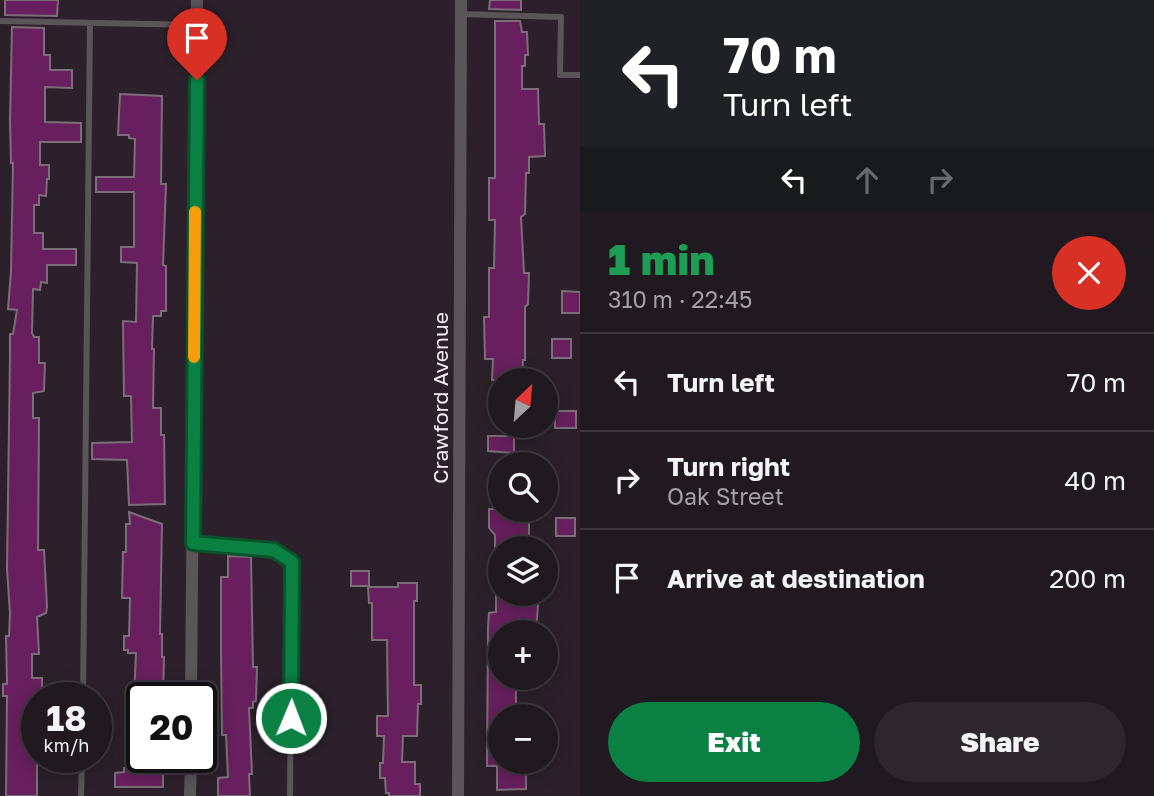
<!DOCTYPE html>
<meta charset="utf-8">
<style>
:root{--surface:#211920;--page:#2d262d;--text:#f1f3f6;--muted:#a2a0a5;--line:#3e383e;--accent:#0b8043}
body{margin:0;font-family:"Golos Text",sans-serif;background:var(--page);color:var(--text);height:100vh;display:flex;flex-direction:column;font-size:26px;white-space:nowrap}
*{box-sizing:border-box;margin:0}
p{font-size:23px;color:var(--muted)}
.icon{flex:none;width:38px;height:38px;fill:none;stroke:currentColor;stroke-width:2;stroke-linecap:round;stroke-linejoin:round}
.map{position:relative;flex:1;overflow:hidden}
.drawer{display:flex;flex-direction:column;background:var(--surface);width:574px}
.drawer>*{flex:none}
.top-card{background:#202124;color:#fff;overflow:hidden}
.needle{width:46px;rotate:26deg}
.controls{position:absolute;left:488px;top:368px;display:grid;gap:14px}
.controls a{display:grid;place-items:center;width:70px;height:70px;border-radius:50%;background:var(--surface);box-shadow:0 4px 18px #0003,0 0 0 2px var(--line);font-size:35px}
.speed{position:absolute;left:21px;top:682px;display:flex;gap:14px;font-size:35px;font-weight:700;text-align:center}
.speed>*{display:grid;place-content:center;width:91px;height:91px;border-radius:50%;background:var(--surface);box-shadow:0 4px 18px #0003,0 0 0 2px var(--line);line-height:1}
.speed small{font-size:18px;font-weight:400}
.speed .limit{border:4px solid #111;border-radius:10px;background:#fff;color:#111}
.pin{position:absolute;display:grid;place-items:center;width:60px;height:60px;color:#fff;margin:-72px -30px;border-radius:50% 50% 50% 0;rotate:-45deg;box-shadow:0 0 7px #0007}
.pin .icon{rotate:45deg}
.me{position:absolute;width:77px;margin:-38px;rotate:1deg;stroke-linejoin:round;filter:drop-shadow(0 0 5px #0008)}
.turn{display:flex;align-items:center;gap:24px;height:147px;padding:0 28px;font-size:32px}
.turn .icon{width:91px;height:91px;stroke-width:2.5}
.turn b{display:block;font-size:49px;line-height:60px}
.lanes{display:flex;align-items:center;height:66px;padding:0 28px;background:#0003;justify-content:center;gap:35px;direction:ltr}
.lanes .off{opacity:.35}
.round{display:grid;place-items:center;flex:none;width:74px;height:74px;border-radius:37px;background:var(--page)}
.overview{display:flex;align-items:center;justify-content:space-between;height:119px;padding:0 28px}
h1{font-size:42px;font-weight:800;line-height:52px;color:#1e9e55}
.action{display:flex;gap:14px;margin-top:auto;padding:14px 28px}
.action a{flex:1;height:80px;border-radius:42px;background:var(--accent);color:#fff;font-size:28px;font-weight:800;line-height:80px;text-align:center}
.action a+a{background:var(--page);color:var(--text)}
ul{padding:0;list-style:none}
li{display:flex;align-items:center;gap:21px;height:98px;padding:0 28px;border-top:2px solid var(--line)}
li div{flex:1}
li b{display:block;font-size:26px}
li em{font-style:normal}
main{display:flex;flex:1;min-height:0}
.map>svg:first-child{display:block}
</style>
<main>
<div class="map">
<svg width="580" height="796" viewBox="0 0 580 796">
<rect width="100%" height="100%" fill="#2c212a"/>
<path fill="#67205d" stroke="#7b6e78" stroke-width="2" d="M5 0H58L57 16 5 15Z
M490 0H521V10L489 9Z
M495 21H520L522 32H527L528 55H525V66H522V89H538L539 124H544L545 156 529 157V173H526L525 214 521 217 524 273H529L528 304 525 307V360H523L522 380H492L493 359H485L484 317H489V268H494L495 220H489V178H495Z
M12 27 44 28V55H50V70H72V88L45 87V122L81 123V142H40V165H49V179H47L46 196 39 195V205H34V233H43V249H76V265H47V283L41 282 40 290 33 289 32 333 34 337H39V363H45L44 391 33 393V418H39L38 550H44L47 607 46 613 37 617 39 654H32V678H42V696H37V796H6L7 696H3V684H7L6 636H9L10 613 7 569 10 355V334H13L17 310 8 309 11 271 13 163H11L10 121Z
M120 94 162 96 161 184H166L163 265 166 266V311H161V316H153L152 349H154L153 408H161V435H164L165 504 129 505 127 460 92 459V443L132 442 131 396H124L123 321 136 322 137 263 121 262V247H134V192H96V177H134L135 139 129 138V135H118Z
M562 291 580 292V313H562Z
M552 339H571V358H552Z
M555 411H576V428H555Z
M488 436H514V453L488 451Z
M489 509H529V548H495V535L489 528Z
M129 512 162 524 160 634H162V657H164L163 698H134L136 653H128V650H124V636H129L130 598H122L123 552H126V524H130Z
M556 518H575V536H556Z
M228 556 251 557 253 667H257L256 701 253 702V708H249L252 774H249L250 796H218V778L228 777 226 735H222L221 650V577H228Z
M351 571H369V586H351Z
M398 583H417V601H414V685H421V704H418L417 736H403L402 762H415V784H420V796H389V793H386L385 778H380V763H383L384 736H377V716H388L387 640H372V603H369L368 587H398Z
M496 593H539L536 630 500 628V677H516V715H500V761H513V770L526 771V789L497 790V766H487L488 627 489 613 496 612Z
M129 698H142V758H163V787H115V773L124 772V768H129Z"/>
<g fill="none" stroke-linecap="round" stroke-linejoin="round">
<path stroke="#5b555a" stroke-width="6" d="M461 14 561 17 560 75H580
M0 21 197 25
M193 543 274 549 292 562 290 796
M83 698 90 23
M81 796 82 758"/>
<path stroke="#5b555a" stroke-width="12" d="M191 698 197 0
M190 796 191 758
M458 796 461 0"/>
</g>
<g fill="none" stroke-linecap="round" stroke-linejoin="round">
<g stroke="#07532c" stroke-width="18">
<path id="route" d="M197 80 193 543 274 550 292 562 291 718"/>
</g>
<use href="#route" stroke="#0b8043" stroke-width="12"/>
<path stroke="#f59e0b" stroke-width="12" d="M194 357 195 212"/>
</g>
<g text-anchor="middle" dominant-baseline="central" stroke-width="7" stroke-linejoin="round" paint-order="stroke">
<g font-size="21" fill="#f4ecf2" stroke="#2c212a">
<text transform="translate(440 398) rotate(-90)">Crawford Avenue</text>
</g>
</g>
</svg>
<div class="controls">
<a><svg class="needle" viewBox="-14 -14 28 28"><path d="M0-13l5 13h-10z" fill="#e53935"/><path d="M0 13l5-13h-10z" fill="#a2a0a5"/></svg></a>
<a><svg class="icon" aria-label="search" viewBox="0 0 24 24"><circle cx="10" cy="10" r="6"/><path d="M15 15l6 6"/></svg></a>
<a><svg class="icon" aria-label="layers" viewBox="0 0 24 24"><path d="M12 4l9 5-9 5-9-5zM3 14l9 5 9-5"/></svg></a>
<a>+</a>
<a>−</a>
</div>
<div class="speed"><div>18<small>km/h</small></div><div class="limit">20</div></div>
<div class="pin" style="left:197px;top:80px;background:#d93025"><svg class="icon" aria-label="arrive" viewBox="0 0 24 24"><path d="M6 21V4h12l-3 4 3 4H6"/></svg></div>
<svg class="me" style="left:291px;top:718px" viewBox="-20 -20 40 40"><circle r="17" fill="#0b8043" stroke="#fff" stroke-width="3"/><path d="M0-11L8 9 0 5-8 9z" fill="#fff"/></svg>
</div>
<section class="drawer">
<div class="top-card">
<div class="turn"><svg class="icon" aria-label="left" viewBox="0 0 24 24"><path d="M17 20v-9H6M10 6l-5 5 5 5"/></svg><div><b>70 m</b>Turn left</div></div>
<div class="lanes"><svg class="icon" aria-label="left" viewBox="0 0 24 24"><path d="M17 20v-9H6M10 6l-5 5 5 5"/></svg><svg class="icon off" aria-label="ahead" viewBox="0 0 24 24"><path d="M12 20V5M6 11l6-6 6 6"/></svg><svg class="icon off" aria-label="right" viewBox="0 0 24 24"><path d="M7 20v-9h11M14 6l5 5-5 5"/></svg></div>
</div>
<div class="overview"><div><h1>1 min</h1><p>310 m · 22:45</p></div><a class="round" style="background:#d93025;color:#fff"><svg class="icon" aria-label="close" viewBox="0 0 24 24"><path d="M6 6l12 12M18 6L6 18"/></svg></a></div>
<ul>
<li><svg class="icon" aria-label="left" viewBox="0 0 24 24"><path d="M17 20v-9H6M10 6l-5 5 5 5"/></svg><div><b>Turn left</b></div><em>70 m</em></li>
<li><svg class="icon" aria-label="right" viewBox="0 0 24 24"><path d="M7 20v-9h11M14 6l5 5-5 5"/></svg><div><b>Turn right</b><p>Oak Street</p></div><em>40 m</em></li>
<li><svg class="icon" aria-label="arrive" viewBox="0 0 24 24"><path d="M6 21V4h12l-3 4 3 4H6"/></svg><div><b>Arrive at destination</b></div><em>200 m</em></li>
</ul>
<div class="action"><a>Exit</a><a>Share</a></div>
</section>
</main>
